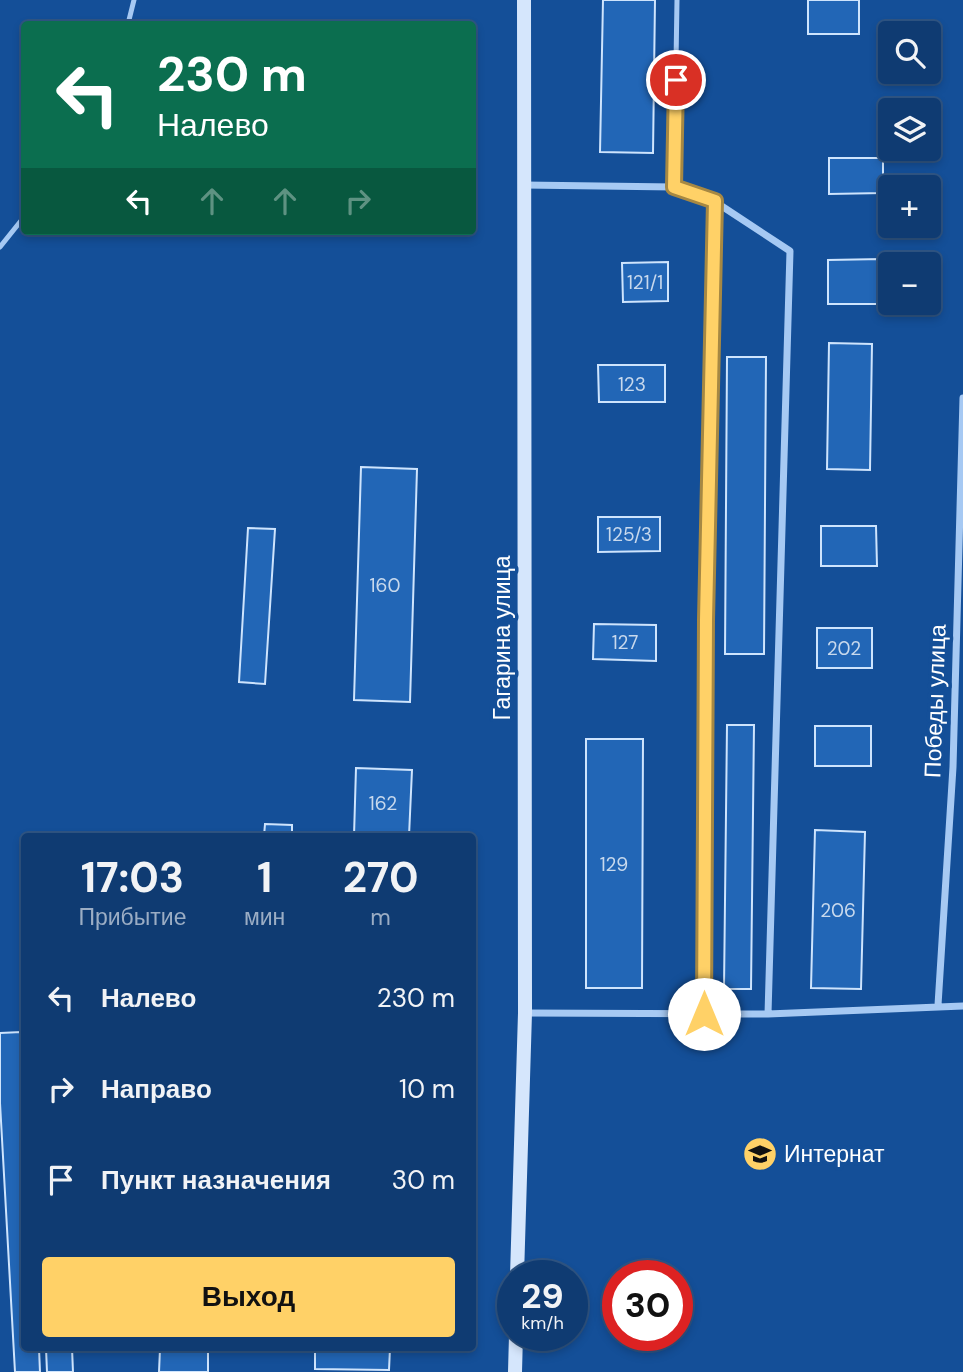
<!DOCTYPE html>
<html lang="ru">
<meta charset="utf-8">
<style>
:root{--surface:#0f3b72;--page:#1d467a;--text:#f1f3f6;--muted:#9badc4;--line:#2f5584;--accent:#ffd167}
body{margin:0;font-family:"DM Sans",sans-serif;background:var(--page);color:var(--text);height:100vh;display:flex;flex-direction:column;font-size:26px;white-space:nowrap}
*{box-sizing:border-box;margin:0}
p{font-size:23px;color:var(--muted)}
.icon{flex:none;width:38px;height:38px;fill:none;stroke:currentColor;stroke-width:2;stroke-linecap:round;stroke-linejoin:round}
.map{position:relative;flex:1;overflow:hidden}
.panel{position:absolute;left:21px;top:833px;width:455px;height:518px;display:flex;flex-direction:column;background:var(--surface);border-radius:7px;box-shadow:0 4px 10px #0003,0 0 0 2px var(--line)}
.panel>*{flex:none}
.banner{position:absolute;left:21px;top:21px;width:455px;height:214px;border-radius:7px;box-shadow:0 4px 10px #0003,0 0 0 2px var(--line);background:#0b6e4f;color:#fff;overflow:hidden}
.buttons{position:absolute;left:878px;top:21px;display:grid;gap:14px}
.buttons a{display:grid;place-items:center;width:63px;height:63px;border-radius:7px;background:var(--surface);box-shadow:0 4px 10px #0003,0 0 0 2px var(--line);font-size:35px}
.speed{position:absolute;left:497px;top:1260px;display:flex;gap:14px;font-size:35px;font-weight:700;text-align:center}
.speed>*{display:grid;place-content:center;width:91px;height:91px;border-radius:50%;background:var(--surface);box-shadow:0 4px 10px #0003,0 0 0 2px var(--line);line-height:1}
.speed small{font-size:18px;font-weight:400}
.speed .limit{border:10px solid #d22;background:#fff;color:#111}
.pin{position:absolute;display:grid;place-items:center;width:60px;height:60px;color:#fff;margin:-30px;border:4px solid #fff;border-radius:50%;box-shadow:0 2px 7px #0007}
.me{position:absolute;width:77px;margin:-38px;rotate:0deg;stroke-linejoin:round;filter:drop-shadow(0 0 5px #0008)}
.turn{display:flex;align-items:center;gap:24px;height:147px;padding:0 21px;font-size:32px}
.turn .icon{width:91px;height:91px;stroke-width:2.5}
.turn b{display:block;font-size:49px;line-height:60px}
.lanes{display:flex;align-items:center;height:66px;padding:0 21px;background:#0003;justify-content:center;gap:35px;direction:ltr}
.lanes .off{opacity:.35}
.eta{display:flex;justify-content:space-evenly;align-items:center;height:119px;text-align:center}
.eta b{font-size:42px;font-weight:700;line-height:49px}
.button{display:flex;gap:14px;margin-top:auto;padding:14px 21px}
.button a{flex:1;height:80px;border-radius:7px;background:var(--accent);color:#111;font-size:28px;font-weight:700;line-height:80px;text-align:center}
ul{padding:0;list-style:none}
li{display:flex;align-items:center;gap:21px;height:91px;padding:0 21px}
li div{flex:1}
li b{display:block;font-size:26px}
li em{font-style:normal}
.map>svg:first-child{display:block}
</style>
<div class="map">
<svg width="963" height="1372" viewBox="0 0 963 1372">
<rect width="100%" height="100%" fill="#144f98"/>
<path fill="#2266b6" stroke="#cee4fd" stroke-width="2" d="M603 0H655L653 153 600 152Z
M808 0H859V34H808Z
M829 158H883V193L829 194Z
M882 259V304H828V260Z
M668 262V301L623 302 622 263Z
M829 343 872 344 870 470 827 469Z
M727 357H766L764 654H725Z
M598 365H665V402H599Z
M361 467 417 469 410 702 354 700Z
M598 517H660V551L598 552Z
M821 526H876L877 566H821Z
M248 528 275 529 265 684 239 682Z
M594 624 656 625V661L593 659Z
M817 628H872V668H817Z
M727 725H754L751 989H724Z
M815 726H871V766H815Z
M586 739H643L642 988H586Z
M356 768 412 770 409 836H354Z
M265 824 292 825V836H264Z
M815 830 865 832 861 989 811 988Z
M21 1032 24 1100V1348H39L40 1372H15L0 1103V1033Z
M46 1348H72L73 1372H47Z
M315 1348H390L389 1370 315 1369Z
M160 1349 208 1350V1372H159Z"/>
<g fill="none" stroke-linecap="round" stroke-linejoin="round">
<path stroke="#a6c9f3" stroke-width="5" d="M128 24 134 0
M674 187 677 0
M0 247 24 217"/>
<path stroke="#a6c9f3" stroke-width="7" d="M524 185 674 187 714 201 790 251 768 1014
M938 1005 953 767 963 398
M525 1013 768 1014 963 1006
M704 1014 706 620 714 201"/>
<path stroke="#d5e6fc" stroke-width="14" d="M517 1276 525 1013 524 0
M515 1372 516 1335"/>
</g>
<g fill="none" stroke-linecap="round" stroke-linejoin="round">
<g stroke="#a68843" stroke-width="18">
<path id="route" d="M676 80 674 187 715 201 706 620 704 1014"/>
</g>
<use href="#route" stroke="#ffd167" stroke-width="12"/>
</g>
<defs>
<g id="school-disc" transform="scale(1.75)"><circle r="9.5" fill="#ffd167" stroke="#144f98"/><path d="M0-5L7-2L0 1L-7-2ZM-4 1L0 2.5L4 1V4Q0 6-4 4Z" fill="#111"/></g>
</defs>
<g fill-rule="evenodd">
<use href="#school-disc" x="760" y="1154"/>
</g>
<g text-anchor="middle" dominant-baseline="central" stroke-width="7" stroke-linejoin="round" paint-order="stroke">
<g font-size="19" fill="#c8d9ed">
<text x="645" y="282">121/1</text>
<text x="632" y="384">123</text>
<text x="629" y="534">125/3</text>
<text x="385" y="585">160</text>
<text x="625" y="642">127</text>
<text x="844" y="648">202</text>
<text x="383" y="803">162</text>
<text x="614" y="864">129</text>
<text x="838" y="910">206</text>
</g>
<g font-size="23" fill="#fff" stroke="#144f98">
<text transform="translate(502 638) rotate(-90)">Гагарина улица</text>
<text transform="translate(935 701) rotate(-88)">Победы улица</text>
</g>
<g font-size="23" fill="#fff" stroke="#144f98" text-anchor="start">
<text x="784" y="1154">Интернат</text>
</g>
</g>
</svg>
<div class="buttons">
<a><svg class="icon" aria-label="search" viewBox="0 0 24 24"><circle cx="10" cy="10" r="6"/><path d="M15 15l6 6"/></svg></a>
<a><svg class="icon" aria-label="layers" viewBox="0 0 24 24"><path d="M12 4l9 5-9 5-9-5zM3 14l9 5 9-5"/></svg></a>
<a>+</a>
<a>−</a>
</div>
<div class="speed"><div>29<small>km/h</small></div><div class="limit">30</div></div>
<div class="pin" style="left:676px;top:80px;background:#d93025"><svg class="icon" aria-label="arrive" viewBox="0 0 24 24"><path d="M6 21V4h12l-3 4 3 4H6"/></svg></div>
<svg class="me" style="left:704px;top:1014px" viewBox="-20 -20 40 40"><circle r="19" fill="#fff"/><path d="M0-13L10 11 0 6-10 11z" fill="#ffd167"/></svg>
<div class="banner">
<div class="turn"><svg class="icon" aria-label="left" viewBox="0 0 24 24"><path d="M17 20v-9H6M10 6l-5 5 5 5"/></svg><div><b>230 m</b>Налево</div></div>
<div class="lanes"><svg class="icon" aria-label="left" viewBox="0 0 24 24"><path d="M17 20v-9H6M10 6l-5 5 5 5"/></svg><svg class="icon off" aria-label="ahead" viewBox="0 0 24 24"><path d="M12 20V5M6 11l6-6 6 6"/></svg><svg class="icon off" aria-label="ahead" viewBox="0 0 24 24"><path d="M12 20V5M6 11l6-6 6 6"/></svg><svg class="icon off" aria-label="right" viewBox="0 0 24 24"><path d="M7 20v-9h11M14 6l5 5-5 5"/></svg></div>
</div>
<section class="panel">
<div class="eta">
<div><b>17:03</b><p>Прибытие</p></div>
<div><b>1</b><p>мин</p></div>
<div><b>270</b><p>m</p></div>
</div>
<ul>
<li><svg class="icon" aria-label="left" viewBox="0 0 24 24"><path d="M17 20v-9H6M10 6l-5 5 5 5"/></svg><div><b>Налево</b></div><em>230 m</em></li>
<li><svg class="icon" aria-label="right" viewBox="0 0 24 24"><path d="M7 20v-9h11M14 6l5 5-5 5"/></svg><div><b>Направо</b></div><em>10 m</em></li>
<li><svg class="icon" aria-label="arrive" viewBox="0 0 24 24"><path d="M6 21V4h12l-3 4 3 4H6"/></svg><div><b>Пункт назначения</b></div><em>30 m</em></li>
</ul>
<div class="button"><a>Выход</a></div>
</section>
</div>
